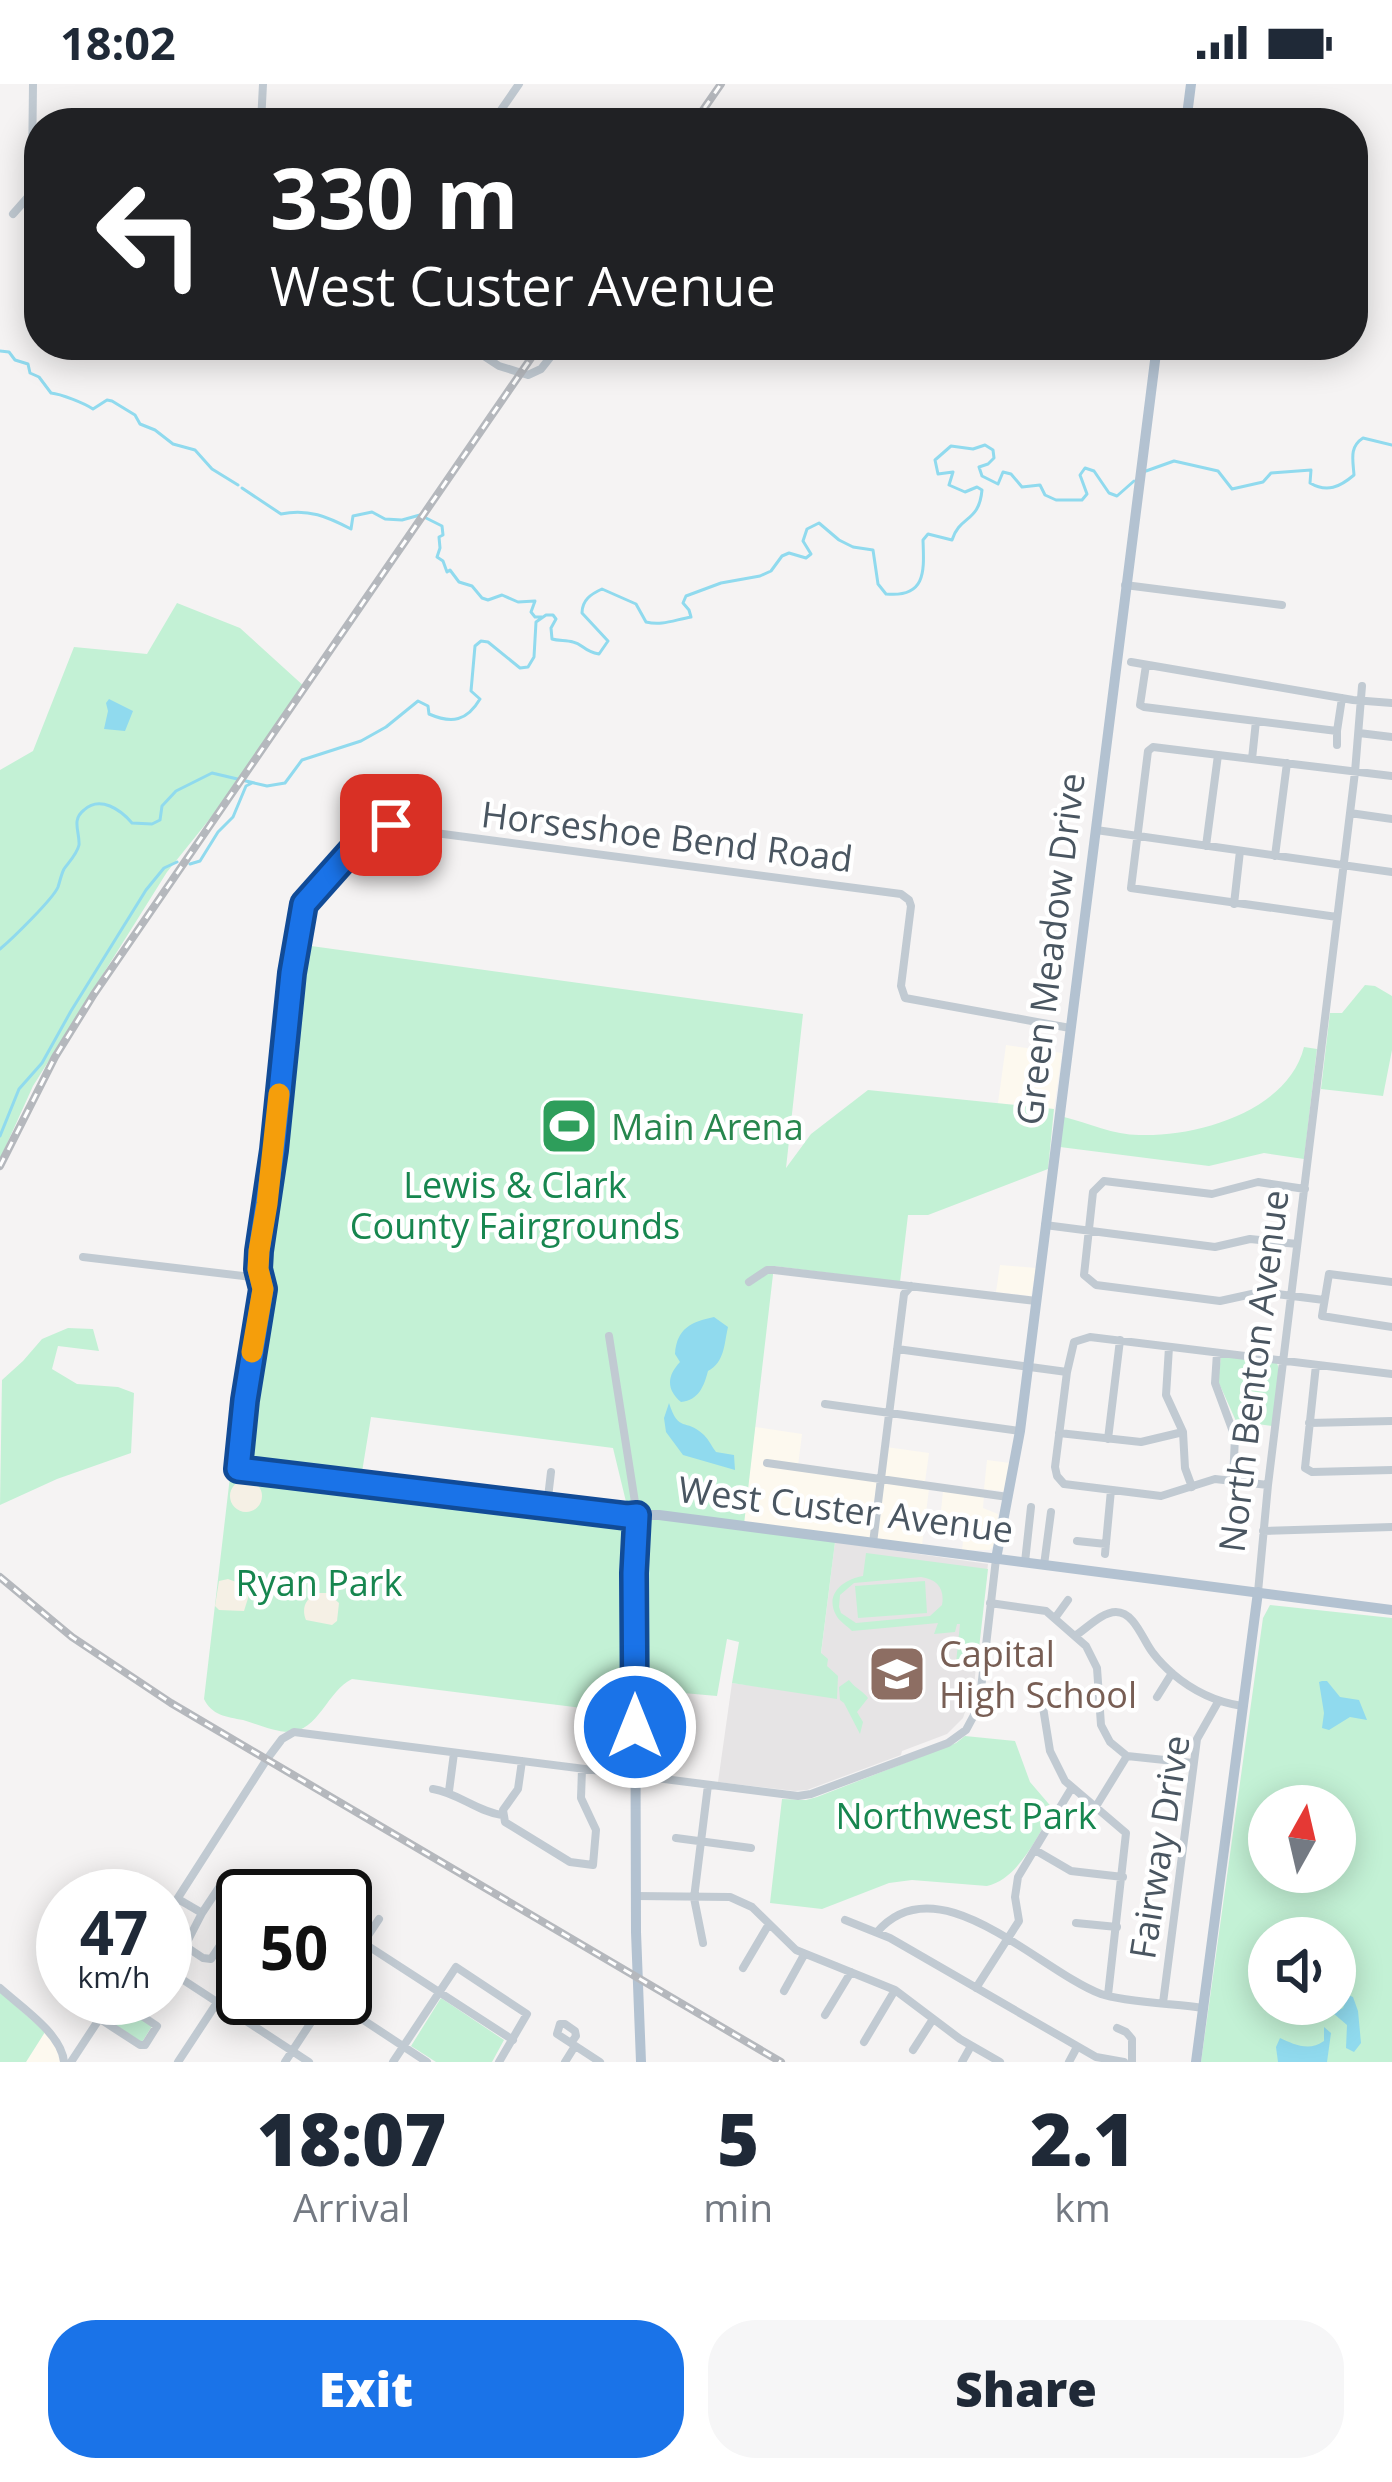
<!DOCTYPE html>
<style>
:root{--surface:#fff;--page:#f6f6f7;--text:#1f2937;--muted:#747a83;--accent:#1a73e8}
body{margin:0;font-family:"Open Sans",sans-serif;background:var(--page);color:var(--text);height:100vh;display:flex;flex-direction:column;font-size:45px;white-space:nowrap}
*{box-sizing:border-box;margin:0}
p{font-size:39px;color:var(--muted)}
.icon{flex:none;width:66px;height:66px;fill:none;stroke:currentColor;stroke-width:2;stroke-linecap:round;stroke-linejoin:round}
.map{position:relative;height:1978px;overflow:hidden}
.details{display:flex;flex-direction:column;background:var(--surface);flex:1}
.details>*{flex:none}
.guide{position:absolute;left:24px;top:24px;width:1344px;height:252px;border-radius:48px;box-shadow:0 6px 30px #0003;background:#202124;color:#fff;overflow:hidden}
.needle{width:78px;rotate:8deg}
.fabs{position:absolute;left:1248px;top:1701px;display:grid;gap:24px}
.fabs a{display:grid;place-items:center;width:108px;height:108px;border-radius:50%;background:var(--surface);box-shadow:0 6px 30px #0003;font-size:60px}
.speed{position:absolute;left:36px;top:1785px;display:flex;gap:24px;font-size:60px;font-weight:700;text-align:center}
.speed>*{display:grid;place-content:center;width:156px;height:156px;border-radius:50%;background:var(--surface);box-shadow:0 6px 30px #0003;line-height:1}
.speed small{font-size:30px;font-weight:400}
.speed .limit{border:6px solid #111;border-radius:18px;background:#fff;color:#111}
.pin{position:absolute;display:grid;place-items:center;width:102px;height:102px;color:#fff;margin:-51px;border-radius:24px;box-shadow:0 6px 18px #0006}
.me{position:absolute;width:132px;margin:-66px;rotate:0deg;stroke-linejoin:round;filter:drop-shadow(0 0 9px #0008)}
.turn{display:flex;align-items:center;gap:42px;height:252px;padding:0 48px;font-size:54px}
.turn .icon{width:156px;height:156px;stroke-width:2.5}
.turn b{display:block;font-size:84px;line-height:102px}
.eta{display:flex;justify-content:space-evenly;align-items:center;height:204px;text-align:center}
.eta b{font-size:72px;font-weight:800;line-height:84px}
.cta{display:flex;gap:24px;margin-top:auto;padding:24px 48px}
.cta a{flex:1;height:138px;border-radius:48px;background:var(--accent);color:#fff;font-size:48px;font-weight:800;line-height:138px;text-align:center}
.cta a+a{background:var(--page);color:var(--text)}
.status{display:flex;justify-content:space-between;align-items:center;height:84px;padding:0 60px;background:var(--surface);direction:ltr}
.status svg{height:33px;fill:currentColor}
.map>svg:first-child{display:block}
</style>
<div class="status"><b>18:02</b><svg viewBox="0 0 49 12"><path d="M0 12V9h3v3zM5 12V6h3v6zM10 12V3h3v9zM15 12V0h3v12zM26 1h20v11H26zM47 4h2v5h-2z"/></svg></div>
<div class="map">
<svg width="1392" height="1978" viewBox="0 0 1392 1978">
<rect width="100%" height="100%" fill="#f5f3f3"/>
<path fill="#fdf9ef" d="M1006 961 1062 969 1054 1025 998 1019Z
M1000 1181 1036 1184 1031 1212 996 1208Z
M755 1343 802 1350 798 1382 877 1394 870 1456 744 1440Z
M886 1363 929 1369 925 1398 883 1392Z
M987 1376 1010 1379 1004 1407 984 1405Z
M883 1398 929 1405 922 1461 877 1456Z
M943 1407 984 1411 983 1424 998 1430 995 1459 990 1466H962L965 1441 940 1437Z
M45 1948 56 1964 60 1978H26Z"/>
<path fill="#e6e4e5" d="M835 1458 988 1480 974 1601 963 1634 947 1650 902 1667 901 1671 807 1706 795 1707 718 1698 732 1599 816 1610Z"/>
<path fill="#c3f1d5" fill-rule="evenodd" d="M177 519 240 544 306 604 241 696 167 788 33 1002 0 1075V686L33 667 74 563 147 570Z
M304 861 803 930 786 1084 811 1050 868 1006 1054 1025 1048 1085 928 1131H908L900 1198 774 1182 744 1440 628 1426 613 1364 371 1333 361 1394 248 1380 242 1374 241 1365Z
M1365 901 1375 902 1392 912V966L1383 1012 1321 1005 1330 929H1342Z
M1304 963 1317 965 1304 1075 1264 1069 1209 1082 1060 1063 1064 1033C1088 1039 1114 1051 1139 1051 1198 1053 1288 1027 1304 963Z
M68 1244 93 1245 99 1267 58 1262 52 1285 77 1300 118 1303 134 1309 131 1369 57 1395 0 1421 2 1296 23 1277 42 1255Z
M1221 1272 1277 1279 1279 1285 1272 1342 1236 1337 1218 1297Z
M231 1384 631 1439 630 1630 352 1595C328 1606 318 1648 289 1648 275 1648 257 1640 243 1636 227 1633 211 1631 204 1615Z
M652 1434 835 1458 821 1569 828 1575 827 1582 838 1592 837 1615 732 1599 739 1558 727 1555 717 1612 638 1605 640 1441 646 1435Z
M866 1469 988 1485 977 1582 956 1579 960 1540H957L955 1548 934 1550 938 1539 852 1547C846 1541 839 1537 836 1531 824 1509 845 1495 863 1492ZM921 1493C937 1495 945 1505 942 1521L930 1532 856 1539 841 1529 839 1523 840 1511 854 1499Z
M925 1497 927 1529 858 1534 855 1502Z
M1270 1521 1392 1534V1978H1201L1263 1534ZM1269 1722H1335V1788H1269ZM1269 1854H1335V1920H1269Z
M849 1596C856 1605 863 1607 868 1614L857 1628 863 1638 860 1650 844 1619 840 1616 839 1603Z
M965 1652 1015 1657 1030 1698 1054 1726C1037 1751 1019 1795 987 1802L912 1796 889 1799 822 1825 770 1819 782 1715 806 1716 817 1713 956 1659Z
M0 1908 45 1948 26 1978H0Z
M441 1914 504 1956 492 1978H436L411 1962Z
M114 1918 152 1942 142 1958 105 1935Z"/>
<path fill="#f5f0e5" d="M230 1412a16 16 0 1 1 32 0a16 16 0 1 1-32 0Z
M228 1495 247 1502 249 1511 244 1527 219 1526 215 1522 219 1497Z
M317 1509H328L339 1519 337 1537 332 1541 306 1536C301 1524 306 1514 317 1509Z"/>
<path fill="#90daee" d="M109 615 133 627 125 647 104 645 108 627 106 619Z
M714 1233 728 1243C724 1260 725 1278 708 1287 704 1302 699 1316 681 1318 666 1305 667 1292 680 1278L675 1270C677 1244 691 1238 714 1233Z
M669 1319C679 1350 685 1333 704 1351 709 1356 712 1363 716 1368L734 1371 735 1386 683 1371 666 1348 664 1334Z
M1322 1597H1327L1340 1613 1359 1616 1367 1636 1350 1633 1329 1646 1322 1644 1324 1629 1319 1598Z
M1348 1911 1353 1913 1358 1927 1361 1959 1354 1968 1346 1964 1347 1941 1333 1929 1343 1924Z
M1324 1943 1331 1949 1327 1978H1278L1276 1963 1280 1954C1293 1960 1309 1968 1324 1957Z"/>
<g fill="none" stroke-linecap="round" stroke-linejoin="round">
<path stroke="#90daee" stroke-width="3" d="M0 267 9 268 15 276 28 280 30 289 39 293 51 309C61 310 84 319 93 325L107 316 112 317 135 331 140 340 155 346 173 360 195 366 212 385 238 401
M1146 387 1174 377 1218 387 1232 405 1263 398 1271 389 1311 386 1310 399C1327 409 1340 403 1354 391 1353 376 1349 363 1363 354L1392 361
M242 404 281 430C308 424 328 433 351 445L353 432 372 428 385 435 402 436 420 431 442 442 443 451 439 453 440 464 437 473 443 477 447 488 450 486 459 498 472 502 482 514 488 516 502 511 518 518 535 517 531 528 535 533H542
M190 780 200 777 218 748 233 733 246 702 252 699
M0 865C12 855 53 815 58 803 60 797 61 791 64 785 69 778 77 770 79 761 80 748 71 736 84 726 100 711 121 726 132 739L152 740 160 736 162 722 176 707 212 689 267 702 285 699 302 676 361 657 386 643 418 617 428 622 429 630C452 640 467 637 480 615L471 607 475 562 481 557 488 558 520 584 528 583 534 573 536 538 546 531H553L556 535 551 544 552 555C559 557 566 556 573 558 583 560 583 567 599 570L608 557 582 529C582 516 591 510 602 505L636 520 646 538C662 542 674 536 691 533L689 526 683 519 686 512 721 499 760 492 771 487 782 472 789 469 806 474 811 470 803 457 807 445 819 439 839 456 853 463 873 466 878 500 886 510C927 514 924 486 923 456L928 450 952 456C960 431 979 439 982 406L977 403 965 408 949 401 953 388 938 390 935 376 951 362 973 365 985 361 993 366 994 374 988 380 979 383 982 392 998 400 1003 388 1011 390 1022 403 1040 401 1045 411 1056 416H1082L1087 410 1080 391 1085 384 1094 387 1109 409 1117 412 1134 397
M0 1052 19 1005 42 979 71 927 146 806 164 784 177 778"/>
<path stroke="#c1cad2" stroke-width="8" d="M33 0 32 87 39 107
M261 39 263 0
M492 39 519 0
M13 130 28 113 39 108
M467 261 499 282 528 291 541 285 560 261
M1125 501 1282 521
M1131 578 1353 616 1392 619
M1146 581 1140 621 1144 623 1337 647 1342 614
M1359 649 1392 653
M1337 661V647
M1252 675 1256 637
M1350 729 1392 735
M1096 746 1392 788
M1206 762 1218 671
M1275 772 1287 679
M1234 820 1240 767
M1337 833 1131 804 1148 667 1153 663 1392 692
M1305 1105 1258 1098 1212 1110 1104 1097 1093 1108 1084 1191 1096 1201 1220 1217 1261 1208 1324 1216
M1045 1141 1215 1163 1250 1155 1297 1160
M83 1173 260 1194
M749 1198 767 1186H774L1036 1217
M1392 1198 1329 1190 1322 1232 1392 1243
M609 1252 637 1431 627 1432 239 1385 245 1316 263 1205 258 1185 259 1167 274 1066 292 889 304 820 367 748 391 741 420 747 901 810 909 816 911 822 901 902 905 914 1070 944
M1169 1263 1166 1311 1183 1348 1185 1384 1192 1403
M897 1265 1067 1288 1074 1258 1090 1253 1392 1290
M1217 1269 1215 1299 1235 1353 1233 1396
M1316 1281 1305 1384 1312 1388 1392 1386
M1067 1288 1055 1383 1057 1392 1064 1400 1161 1412 1215 1395 1268 1401
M825 1320 1020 1347
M1309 1339 1392 1337
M1059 1349 1141 1358 1183 1348
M1108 1355 1120 1256
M767 1379 1008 1413
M547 1422 551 1388
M1263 1447 1392 1443
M1077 1457 1106 1460
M873 1459 904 1210 911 1202
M1105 1470 1111 1406
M1025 1478 1031 1423
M1044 1481 1051 1428
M1258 1508 1268 1401 1355 688 1362 602
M990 1519 1046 1527 1086 1562 1097 1584 1101 1641 1110 1658 1127 1672 1193 1679
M1055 1534 1068 1516
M1075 1552C1087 1544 1102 1528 1116 1528 1135 1528 1143 1557 1153 1569 1159 1577 1166 1584 1173 1590 1193 1607 1216 1618 1242 1622
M1157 1613 1172 1589
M1042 1617 1050 1667 1065 1697 1126 1749 1108 1911
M522 1677 518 1705 503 1726 505 1738 570 1778 593 1781 596 1746 581 1714 582 1685
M433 1705C458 1709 476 1727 502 1731
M449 1707 454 1669
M1095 1724 1127 1672
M676 1754 751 1764
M1035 1766 1071 1787 1123 1793
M287 1812H292
M636 1812 730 1813 752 1823 796 1866 895 1906 960 1955 1000 1978
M178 1815 202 1829
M243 1827 211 1875 203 1874 185 1862 202 1829 220 1802 231 1801 251 1808 252 1812
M165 1834 267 1675 282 1655 294 1648 798 1712 811 1710 948 1659 966 1646 979 1622 996 1475
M845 1836 890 1854 1096 1973 1124 1978
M1076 1839 1117 1843
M345 1847 513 1956
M877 1848C938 1777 1038 1886 1101 1910 1123 1918 1177 1920 1203 1924
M703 1859 694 1814 708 1701
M743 1884 769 1840
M168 1886 309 1978
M345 1886 379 1835
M0 1904C21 1923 62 1950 64 1978
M976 1904 1019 1837 1015 1813 1018 1793 1071 1705
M784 1907 804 1871
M330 1914 427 1978
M1163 1919 1197 1655 1218 1618
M825 1931 851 1888
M100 1935 140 1961H145L157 1942 115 1914
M1117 1944 1126 1948 1132 1955V1978
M864 1958 895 1906
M571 1959 576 1952 575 1947 565 1940H560L557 1950 600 1978
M913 1966 933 1935
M71 1978 113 1914
M178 1978 243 1879
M285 1978 327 1914
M393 1978 456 1883 527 1930 499 1978
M565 1978 575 1962
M962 1978 971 1962
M1069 1978 1077 1963"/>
<path stroke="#b3c2d1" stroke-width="10" d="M1186 39 1191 0
M996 1475 1020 1347 1157 261
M641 1978 636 1848 635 1489 637 1431H659L1392 1526
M1196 1978 1258 1508"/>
<g stroke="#b5b8bd" stroke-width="8">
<path id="rail" d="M694 39 721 0
M0 1082 55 973 94 910 540 261
M0 1493 72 1553 171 1619 781 1978"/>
</g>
<use href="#rail" stroke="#fff" stroke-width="3" stroke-dasharray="9" stroke-linecap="butt"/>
</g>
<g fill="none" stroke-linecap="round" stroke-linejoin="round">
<g stroke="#114b97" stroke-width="30">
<path id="route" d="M391 741 368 748 304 820 292 889 274 1066 259 1167 258 1185 263 1205 245 1316 238 1385 627 1432 637 1431 634 1489 635 1643"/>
</g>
<use href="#route" stroke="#1a73e8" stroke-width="21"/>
<path stroke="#f59e0b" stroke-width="21" d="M252 1268 263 1205 258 1185 259 1167 267 1120 279 1010"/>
</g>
<defs>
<g id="stadium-square" transform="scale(3)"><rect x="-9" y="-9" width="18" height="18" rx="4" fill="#2e9e5b" stroke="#fff"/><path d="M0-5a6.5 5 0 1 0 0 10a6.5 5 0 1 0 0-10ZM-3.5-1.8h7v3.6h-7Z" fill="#fff"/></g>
<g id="school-square" transform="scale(3)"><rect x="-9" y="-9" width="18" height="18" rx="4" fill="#8d6e63" stroke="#fff"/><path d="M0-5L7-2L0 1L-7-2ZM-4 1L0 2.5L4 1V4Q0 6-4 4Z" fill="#fff"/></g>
</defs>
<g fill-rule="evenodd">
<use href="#stadium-square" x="569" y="1042"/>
<use href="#school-square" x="897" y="1590"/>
</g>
<g text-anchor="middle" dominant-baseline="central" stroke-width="9" stroke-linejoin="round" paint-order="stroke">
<g font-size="36" fill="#4a5661" stroke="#fff">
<text transform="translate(667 752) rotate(7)">Horseshoe Bend Road</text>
<text transform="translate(1050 865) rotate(-83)">Green Meadow Drive</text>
<text transform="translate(1253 1287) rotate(-83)">North Benton Avenue</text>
<text transform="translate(846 1425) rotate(7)">West Custer Avenue</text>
<text transform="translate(1159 1763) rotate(-81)">Fairway Drive</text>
</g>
<g font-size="36" fill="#27864d" stroke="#fff" text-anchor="start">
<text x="611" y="1042">Main Arena</text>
</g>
<g font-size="36" fill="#17864f" stroke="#fff">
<text x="515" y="1100">Lewis &amp; Clark<tspan x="515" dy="41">County Fairgrounds</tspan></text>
<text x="319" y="1498">Ryan Park</text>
<text x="966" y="1731">Northwest Park</text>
</g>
<g font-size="36" fill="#785e54" stroke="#fff" text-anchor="start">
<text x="939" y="1569">Capital<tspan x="939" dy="41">High School</tspan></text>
</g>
</g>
</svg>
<div class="fabs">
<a><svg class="needle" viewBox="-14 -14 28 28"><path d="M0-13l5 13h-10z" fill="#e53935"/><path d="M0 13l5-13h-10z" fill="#747a83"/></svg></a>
<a><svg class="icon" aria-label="sound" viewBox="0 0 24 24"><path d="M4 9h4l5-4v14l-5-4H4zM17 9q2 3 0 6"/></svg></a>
</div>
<div class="speed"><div>47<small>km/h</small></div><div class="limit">50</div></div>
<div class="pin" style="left:391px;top:741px;background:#d93025"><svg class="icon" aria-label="arrive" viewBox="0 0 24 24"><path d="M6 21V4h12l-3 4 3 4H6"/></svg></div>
<svg class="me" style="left:635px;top:1643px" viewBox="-20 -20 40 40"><circle r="17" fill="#1a73e8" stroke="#fff" stroke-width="3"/><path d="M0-11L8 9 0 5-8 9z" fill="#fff"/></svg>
<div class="guide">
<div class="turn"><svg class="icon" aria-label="left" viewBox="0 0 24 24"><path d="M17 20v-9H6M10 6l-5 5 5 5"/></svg><div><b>330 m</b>West Custer Avenue</div></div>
</div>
</div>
<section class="details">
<div class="eta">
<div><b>18:07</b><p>Arrival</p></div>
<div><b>5</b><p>min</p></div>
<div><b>2.1</b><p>km</p></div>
</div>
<div class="cta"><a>Exit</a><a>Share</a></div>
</section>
